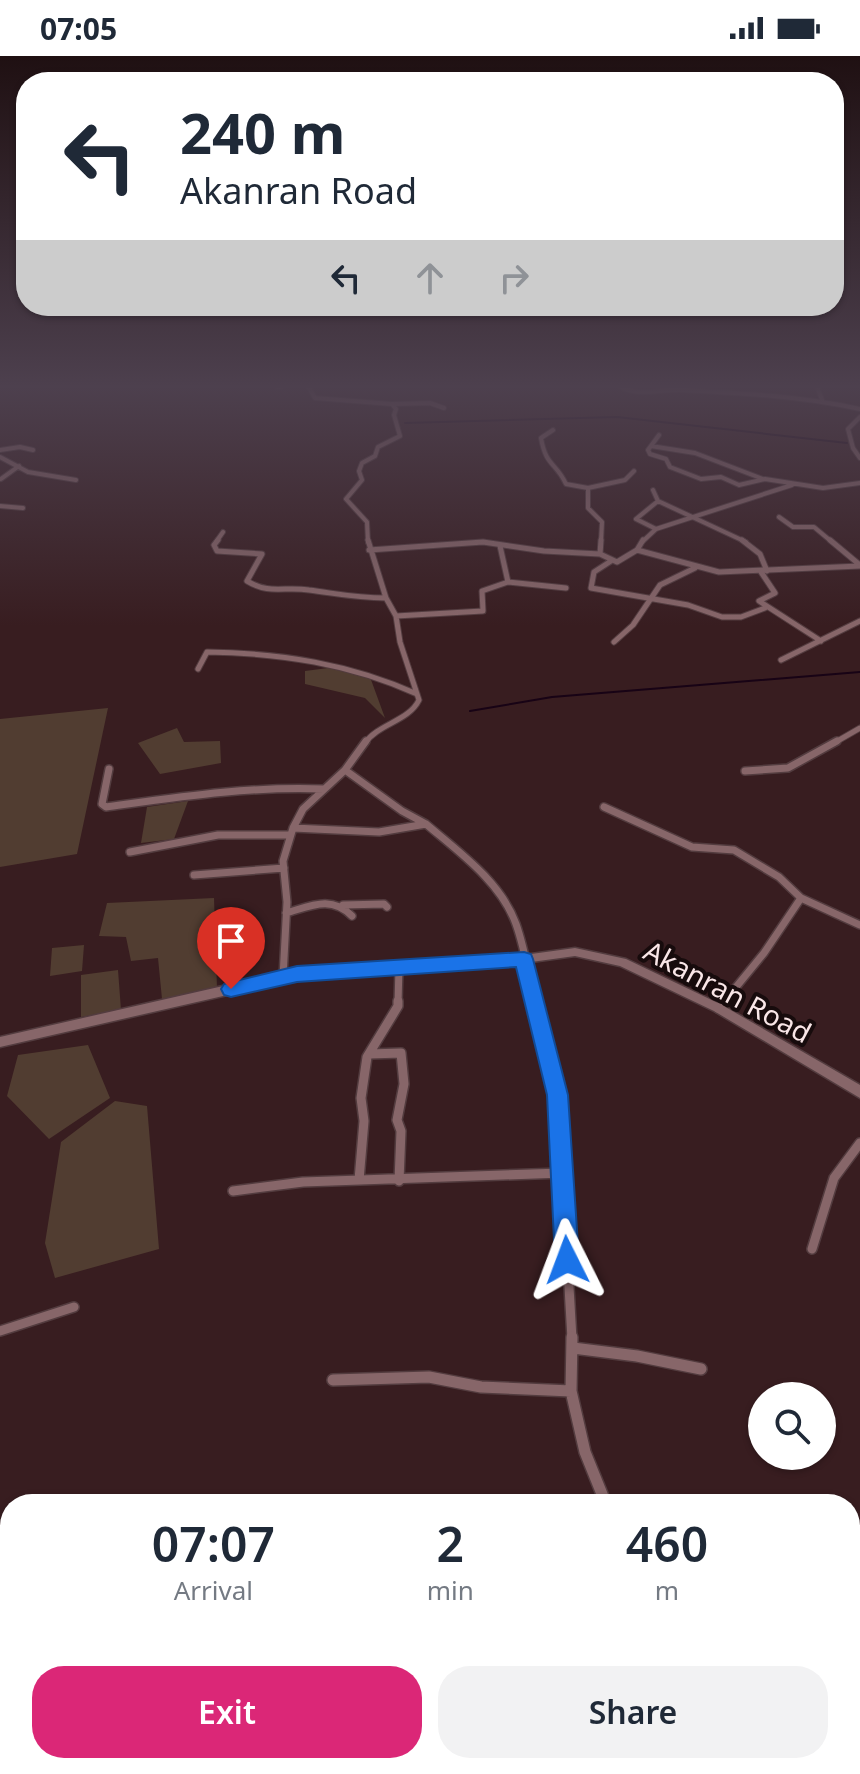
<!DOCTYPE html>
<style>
:root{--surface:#fff;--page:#f2f2f3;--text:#1f2937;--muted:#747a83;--accent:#db2777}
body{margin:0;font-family:"Noto Sans",sans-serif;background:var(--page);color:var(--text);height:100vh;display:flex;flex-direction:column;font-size:30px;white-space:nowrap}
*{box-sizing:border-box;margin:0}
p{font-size:26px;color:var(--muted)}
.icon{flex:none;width:44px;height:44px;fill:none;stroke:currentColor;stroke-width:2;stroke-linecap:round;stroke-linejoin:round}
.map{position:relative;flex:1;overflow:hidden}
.details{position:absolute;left:0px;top:1438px;width:860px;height:280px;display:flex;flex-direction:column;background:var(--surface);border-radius:32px 32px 0 0;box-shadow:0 2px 6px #0004}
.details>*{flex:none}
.hud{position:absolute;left:16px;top:16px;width:828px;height:244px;border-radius:32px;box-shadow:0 2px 6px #0004;background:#fff;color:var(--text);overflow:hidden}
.fabs{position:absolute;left:748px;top:1326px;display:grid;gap:16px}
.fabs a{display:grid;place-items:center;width:88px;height:88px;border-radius:50%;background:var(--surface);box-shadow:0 2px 6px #0004;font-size:40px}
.pin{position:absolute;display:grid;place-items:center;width:68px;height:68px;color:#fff;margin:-82px -34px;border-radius:50% 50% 50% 0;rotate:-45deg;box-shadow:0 0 8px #0007}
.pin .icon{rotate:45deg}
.me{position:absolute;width:88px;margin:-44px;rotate:357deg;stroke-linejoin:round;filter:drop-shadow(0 0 6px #0008)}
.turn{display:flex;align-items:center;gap:28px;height:168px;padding:0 32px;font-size:36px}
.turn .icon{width:104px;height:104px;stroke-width:2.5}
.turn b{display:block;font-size:56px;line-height:68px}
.lanes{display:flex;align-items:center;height:76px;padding:0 32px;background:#0003;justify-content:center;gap:40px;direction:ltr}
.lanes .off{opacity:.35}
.eta{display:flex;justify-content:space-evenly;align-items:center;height:136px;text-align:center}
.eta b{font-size:48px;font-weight:600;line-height:56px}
.button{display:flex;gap:16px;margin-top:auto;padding:16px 32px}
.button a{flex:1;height:92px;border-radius:32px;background:var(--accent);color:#fff;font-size:32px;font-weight:600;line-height:92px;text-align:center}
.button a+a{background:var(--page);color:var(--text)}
.status{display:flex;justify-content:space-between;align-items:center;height:56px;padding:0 40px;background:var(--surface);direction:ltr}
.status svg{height:22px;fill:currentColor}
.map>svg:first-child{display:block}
</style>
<div class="status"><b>07:05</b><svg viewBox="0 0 49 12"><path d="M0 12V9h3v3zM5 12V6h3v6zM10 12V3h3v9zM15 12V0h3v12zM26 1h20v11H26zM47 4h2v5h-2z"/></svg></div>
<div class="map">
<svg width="860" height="1718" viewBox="0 0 860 1718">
<rect width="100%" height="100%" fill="#381d20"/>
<path fill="#513d31" d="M328 612 370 621 385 662 365 642 305 628V615Z
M108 652 77 798 0 811V663Z
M177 672 184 686 220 685 221 707 160 718 138 687Z
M188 745 174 783 141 787 147 751Z
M214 842 217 932 162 943 158 902 131 905 126 881 99 880 107 847Z
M84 889 82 915 50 920 52 892Z
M118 914 121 954 81 961V919Z
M88 989 110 1042 49 1083 7 1040 18 999Z
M115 1045 147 1050 159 1193 55 1222 45 1187 61 1086Z"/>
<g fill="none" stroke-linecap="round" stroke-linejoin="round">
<path stroke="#180315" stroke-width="2" d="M405 367 617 361 847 387
M470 655 552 641 860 616"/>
<g stroke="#533c3f" stroke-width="6">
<path id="street-far4" d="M308 330 315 342 392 348 396 353 394 359 400 380 378 391 375 400 362 407 359 415 362 424 346 443 367 466 368 486
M619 330C637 341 659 333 680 334 740 337 801 340 860 353
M817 330 822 344
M277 331 283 330
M392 348 430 347 444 352
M860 361 848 373 853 392 860 402
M553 374 541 382C546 411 556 406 566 428L588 432V452L602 466 601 486
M659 379 648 394 650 398 666 403 670 411 701 423 721 421 739 429 765 423 823 432 860 427
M651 390 695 397 763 423
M0 394 20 391 33 394
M0 401 28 416 76 424
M1 423 19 410
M588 432 625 424 634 415
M653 434 658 445 746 486
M0 450 23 452
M779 461 793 471H814L832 486
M656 473 636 463 658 445
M216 486 223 476
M642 486 656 473 792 429"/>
</g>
<g stroke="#533c3f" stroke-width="7">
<path id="street-far3" d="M218 484 214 489 217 495 262 498 247 525C270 539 284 530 309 534 339 538 356 542 386 542
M742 484 760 498 767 515
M830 484 860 509
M500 490 508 526
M369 494 483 486 544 495 600 498 617 506 637 494 719 516 860 510
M637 494 643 484
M600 498 601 484
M611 505 594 516 591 532 688 549 722 561H741L765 552
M761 516 775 537 759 545 821 585
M396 560 483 555 482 535 508 526 566 532
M614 586 633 569 660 529 695 512
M781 604 860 565
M198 613 207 596C281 597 350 608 417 638
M365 687C378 668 409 665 419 644L400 586 396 560 386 542 368 484
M834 687 860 672"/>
</g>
<g stroke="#533c3f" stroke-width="10">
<path id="street-far2" d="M109 713 102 748 106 751C179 741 250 730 324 733
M745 715 788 712 837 685
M604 751 692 791 734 794 779 821 801 842 860 869
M426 768C459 796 501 826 516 868 525 893 529 921 535 947
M293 772 379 776 426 768 402 755 345 714
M130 796 218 779H290
M194 819 284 812
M343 849 384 848 387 851
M286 857C311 850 331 839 352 860
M283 921 287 846 283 805 293 772 303 753 345 714 366 685
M398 947 399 912
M723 947 764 897 801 842"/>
</g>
<g stroke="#533c3f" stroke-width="12">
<path id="street-far1" d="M535 945 558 1039 572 1283
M718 952 724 945
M369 998 401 997 404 1028 397 1064 401 1075 399 1125
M359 1124 364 1065 361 1042 367 1001 398 950V945
M233 1135 303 1126 562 1117
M812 1193 834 1122 860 1087
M0 1275 74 1251"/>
</g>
<g stroke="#533c3f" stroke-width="14">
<path id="street" d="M572 1281 571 1335 585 1396 606 1448
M573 1292 637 1300 701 1313
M333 1324 429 1321 481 1331 571 1335
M850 1670 860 1655
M850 1690 860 1704"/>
</g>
<g stroke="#533c3f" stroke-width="3">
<path id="secondary" d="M575 892 626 903 722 949 860 1029V1042L714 955 620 910 575 900 524 907 297 923 0 991V981L297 913 524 899Z"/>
</g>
<use href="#street-far4" stroke="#876669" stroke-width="4"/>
<use href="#street-far3" stroke="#876669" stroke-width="5"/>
<use href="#street-far2" stroke="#876669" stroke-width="7"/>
<use href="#street-far1" stroke="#876669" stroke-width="9"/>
<use href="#street" stroke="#876669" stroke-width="11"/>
<use href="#secondary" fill="#876669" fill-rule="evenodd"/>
</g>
<linearGradient id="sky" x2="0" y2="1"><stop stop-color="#1f1012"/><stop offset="0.58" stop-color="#4d404e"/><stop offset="1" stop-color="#4d404e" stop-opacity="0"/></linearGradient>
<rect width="860" height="570" fill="url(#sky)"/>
<path fill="#1a73e8" stroke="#114b97" stroke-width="2" d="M524 896 531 898 533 903 568 1039 579 1204 576 1213 567 1216 559 1213 555 1204 547 1039 516 911 297 926 231 941 224 939 221 933 224 928 231 926 297 910Z"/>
<g text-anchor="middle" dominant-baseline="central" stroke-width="8" stroke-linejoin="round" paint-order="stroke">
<g font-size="28" fill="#f9e6e7" stroke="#170b0c">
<text transform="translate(728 935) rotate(28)">Akanran Road</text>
</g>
</g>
</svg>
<div class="fabs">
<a><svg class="icon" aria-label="search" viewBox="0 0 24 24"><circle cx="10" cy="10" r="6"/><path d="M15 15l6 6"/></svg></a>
</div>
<div class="pin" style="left:231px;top:933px;background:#d93025"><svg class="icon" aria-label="arrive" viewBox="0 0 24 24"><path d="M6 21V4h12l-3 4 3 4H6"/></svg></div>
<svg class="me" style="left:567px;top:1204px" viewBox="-20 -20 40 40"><path d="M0-17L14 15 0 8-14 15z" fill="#1a73e8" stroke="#fff" stroke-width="4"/></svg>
<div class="hud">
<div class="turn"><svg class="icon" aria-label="left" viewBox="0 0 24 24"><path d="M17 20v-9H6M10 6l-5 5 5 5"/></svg><div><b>240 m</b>Akanran Road</div></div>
<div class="lanes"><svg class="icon" aria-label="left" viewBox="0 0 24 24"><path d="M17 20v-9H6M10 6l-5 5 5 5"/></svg><svg class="icon off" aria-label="ahead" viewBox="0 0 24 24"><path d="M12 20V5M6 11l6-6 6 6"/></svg><svg class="icon off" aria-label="right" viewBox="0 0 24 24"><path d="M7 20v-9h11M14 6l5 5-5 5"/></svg></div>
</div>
<section class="details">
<div class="eta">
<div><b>07:07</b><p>Arrival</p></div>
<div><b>2</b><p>min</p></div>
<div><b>460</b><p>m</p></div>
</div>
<div class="button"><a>Exit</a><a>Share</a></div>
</section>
</div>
